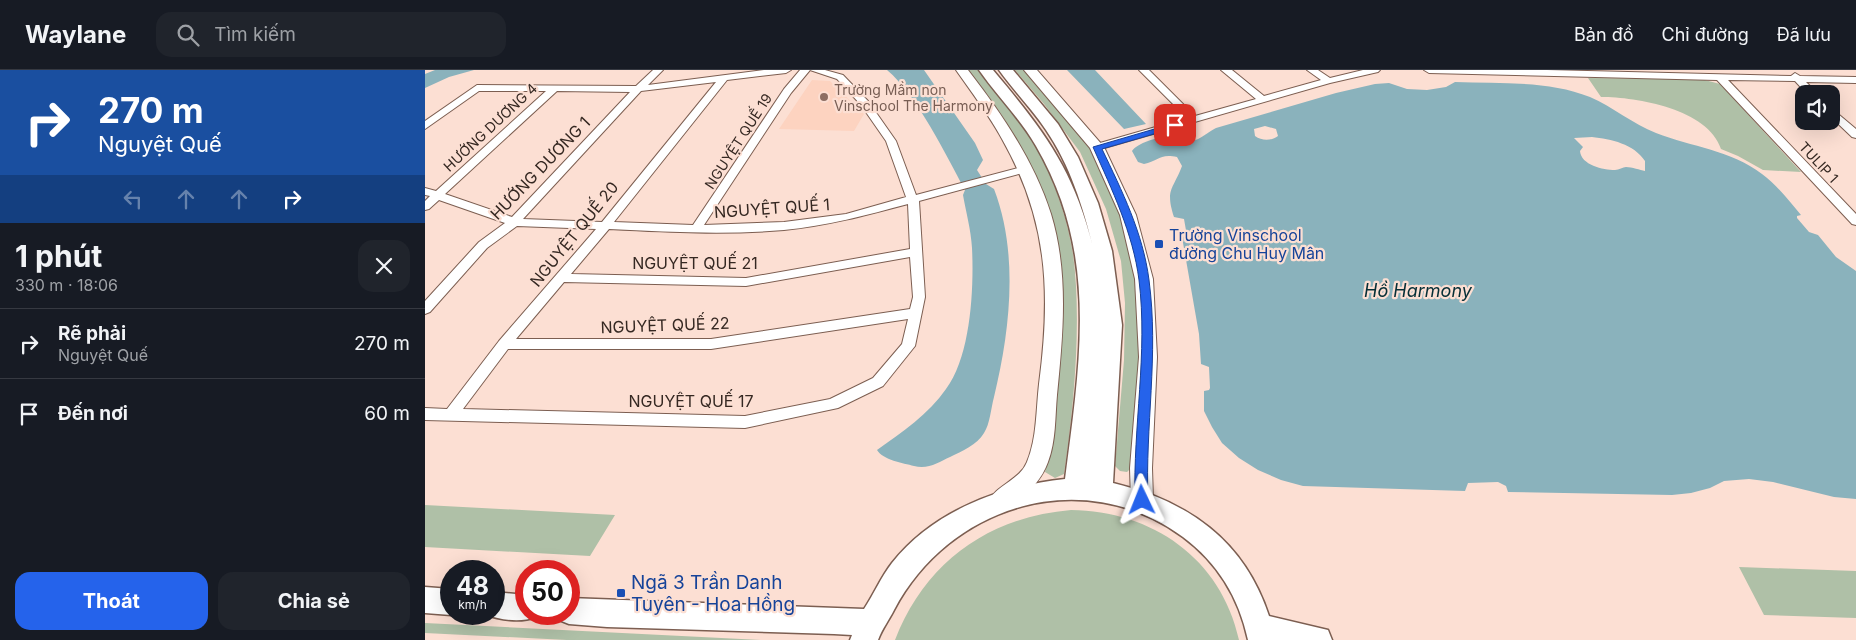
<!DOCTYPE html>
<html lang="vi">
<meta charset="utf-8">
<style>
:root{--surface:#171b24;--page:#20242c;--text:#f1f3f6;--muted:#9ea1a6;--line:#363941;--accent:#2563eb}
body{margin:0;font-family:Inter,sans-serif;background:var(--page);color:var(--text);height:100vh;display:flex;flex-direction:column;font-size:19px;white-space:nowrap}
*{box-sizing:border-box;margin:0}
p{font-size:16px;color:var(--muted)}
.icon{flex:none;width:28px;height:28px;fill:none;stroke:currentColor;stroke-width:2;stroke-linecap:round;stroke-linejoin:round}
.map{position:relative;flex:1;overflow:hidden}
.details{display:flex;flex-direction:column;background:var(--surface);width:425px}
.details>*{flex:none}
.banner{background:#1a4fa0;color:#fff;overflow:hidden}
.buttons{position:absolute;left:1370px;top:15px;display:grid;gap:10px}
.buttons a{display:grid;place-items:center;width:45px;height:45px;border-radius:10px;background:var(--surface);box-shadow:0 5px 20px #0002;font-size:25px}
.speed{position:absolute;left:15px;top:490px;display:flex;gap:10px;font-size:25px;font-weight:700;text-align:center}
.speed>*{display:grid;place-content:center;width:65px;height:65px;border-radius:50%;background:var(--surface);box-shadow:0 5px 20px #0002;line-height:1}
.speed small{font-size:12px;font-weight:400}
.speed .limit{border:8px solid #d22;background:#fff;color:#111}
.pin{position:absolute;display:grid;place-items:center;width:42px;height:42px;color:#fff;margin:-21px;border-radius:10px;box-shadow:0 2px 8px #0006}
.me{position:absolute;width:55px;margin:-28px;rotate:358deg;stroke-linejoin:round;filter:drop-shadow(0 0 4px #0008)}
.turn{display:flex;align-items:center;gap:18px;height:105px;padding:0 15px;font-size:22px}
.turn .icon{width:65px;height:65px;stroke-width:2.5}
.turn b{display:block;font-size:35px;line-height:42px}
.lanes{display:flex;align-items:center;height:48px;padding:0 15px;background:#0003;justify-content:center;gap:25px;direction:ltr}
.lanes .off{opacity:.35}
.round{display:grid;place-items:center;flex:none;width:52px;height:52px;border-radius:15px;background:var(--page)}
.headline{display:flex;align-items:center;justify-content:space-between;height:85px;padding:0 15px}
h1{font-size:30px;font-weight:700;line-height:38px}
.action{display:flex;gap:10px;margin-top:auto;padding:10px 15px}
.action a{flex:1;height:58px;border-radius:15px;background:var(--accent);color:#fff;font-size:20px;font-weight:700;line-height:58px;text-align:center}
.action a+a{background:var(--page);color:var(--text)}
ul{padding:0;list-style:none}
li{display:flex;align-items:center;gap:15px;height:70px;padding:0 15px;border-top:1px solid var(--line)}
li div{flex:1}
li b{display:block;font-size:19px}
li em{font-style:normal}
header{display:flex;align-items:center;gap:30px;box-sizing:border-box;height:70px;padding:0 25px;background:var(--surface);border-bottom:1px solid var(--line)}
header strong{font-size:24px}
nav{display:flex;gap:28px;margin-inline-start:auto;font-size:18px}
.search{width:350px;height:45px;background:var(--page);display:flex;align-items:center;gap:12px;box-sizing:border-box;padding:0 18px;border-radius:15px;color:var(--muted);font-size:19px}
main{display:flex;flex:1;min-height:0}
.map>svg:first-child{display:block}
</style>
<header>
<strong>Waylane</strong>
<div class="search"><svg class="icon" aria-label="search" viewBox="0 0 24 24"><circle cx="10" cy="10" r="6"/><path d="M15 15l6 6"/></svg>Tìm kiếm</div>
<nav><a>Bản đồ</a><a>Chỉ đường</a><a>Đã lưu</a></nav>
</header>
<main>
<section class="details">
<div class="banner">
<div class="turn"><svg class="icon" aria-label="right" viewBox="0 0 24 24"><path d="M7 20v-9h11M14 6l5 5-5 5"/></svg><div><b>270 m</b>Nguyệt Quế</div></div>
<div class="lanes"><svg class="icon off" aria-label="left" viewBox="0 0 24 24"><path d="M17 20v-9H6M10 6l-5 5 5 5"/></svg><svg class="icon off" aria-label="ahead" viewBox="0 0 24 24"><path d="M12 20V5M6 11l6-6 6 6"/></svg><svg class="icon off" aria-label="ahead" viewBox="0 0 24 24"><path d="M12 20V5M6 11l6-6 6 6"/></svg><svg class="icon" aria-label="right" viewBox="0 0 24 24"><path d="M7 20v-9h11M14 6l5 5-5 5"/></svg></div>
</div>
<div class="headline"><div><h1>1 phút</h1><p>330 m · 18:06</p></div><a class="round"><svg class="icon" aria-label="close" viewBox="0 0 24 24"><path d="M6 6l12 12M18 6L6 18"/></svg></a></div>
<ul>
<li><svg class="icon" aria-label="right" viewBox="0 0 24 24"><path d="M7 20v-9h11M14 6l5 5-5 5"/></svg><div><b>Rẽ phải</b><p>Nguyệt Quế</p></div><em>270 m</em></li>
<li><svg class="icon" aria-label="arrive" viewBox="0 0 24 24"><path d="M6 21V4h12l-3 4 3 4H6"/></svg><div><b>Đến nơi</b></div><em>60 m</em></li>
</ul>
<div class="action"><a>Thoát</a><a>Chia sẻ</a></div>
</section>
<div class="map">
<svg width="1431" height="570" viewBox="0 0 1431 570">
<rect width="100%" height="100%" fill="#fcdfd3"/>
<path fill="#fdd3c0" d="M387 10 405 11 439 44 429 61 354 59Z"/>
<path fill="#afc0a7" d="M543 0H555C578 28 602 57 618 90 632 119 643 152 648 184 657 250 649 337 639 404L630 408 620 402C631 364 633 321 635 281 636 254 638 225 636 197 635 187 632 177 630 167 617 104 584 50 543 0Z
M590 0H601L667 79 697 145 713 210 715 290 707 397 702 402 695 401 690 396 699 290 700 233 696 191 681 139 655 82 619 34Z
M1163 8 1276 9 1295 14 1376 102 1338 100 1313 86 1296 79C1283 39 1212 27 1176 27Z
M0 435 190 445 165 486 0 477Z
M646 440C727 441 796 488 814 570H470C500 493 563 447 646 440Z
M1314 497 1431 501V548L1339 545Z
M0 553 336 570H142L0 563Z"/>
<path fill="#8ab2bc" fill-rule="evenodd" d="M10 0H49L24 7 0 18V4Z
M462 0H499L550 73 558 90 552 100 561 114 569 119C594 184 585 261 569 327 566 338 565 354 559 363 552 375 537 381 525 387 514 392 503 400 489 396 478 393 458 390 452 380 477 362 504 344 521 319 546 286 549 218 547 178 546 160 541 142 538 125L540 120C521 85 492 25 462 0Z
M642 0H670L721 54 699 59Z
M1030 12C1075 14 1123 10 1165 27 1188 37 1208 54 1231 63 1267 77 1306 80 1337 104 1352 115 1364 131 1376 145L1372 146V148L1384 162 1393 165 1411 187 1431 201V429L1409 427 1348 412 1324 409 1299 411 1285 418 1266 423 1247 425 1083 422 1081 416 1073 412 1043 413 1040 421 878 416 856 410 833 400 814 388 797 373 787 357 779 341V321L784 320 785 318 784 297 776 294 774 264 757 167 762 166 759 149 749 147C740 119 748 120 757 96L752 87C735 83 733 91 719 94L713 92 707 81C713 72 735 66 747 67 753 68 760 71 767 71 775 70 784 61 791 58L911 23 950 14 964 13 982 19 1002 20 1021 17ZM840 56 851 59 853 66C846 71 837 71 830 66L829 59ZM1167 67C1186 69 1209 74 1220 91V101C1215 100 1207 97 1201 97 1198 97 1194 100 1190 100 1178 100 1156 95 1155 81L1158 77 1149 68Z"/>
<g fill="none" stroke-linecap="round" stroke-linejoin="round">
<g stroke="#7c5e51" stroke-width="2">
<path id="minor" d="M228 0H238L223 15 339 0H366L361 3 302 10 189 152 268 155 359 19 375 0H385L366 23 279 155 359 152 421 144 481 127 461 71 436 35 412 9 385 0H400L418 5 443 31 471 71 491 125 601 96 606 99 605 101 494 131 500 227 490 276 458 316 413 338 320 358 0 350V338L22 339 74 271 171 159 92 156 62 178 5 242 0 244V231L54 172 80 153 14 130 4 139 0 140V131L5 126 0 125V118L11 121 121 21H54L0 59V51L52 15 211 16ZM291 12 177 152 98 149 216 21ZM132 21 205 22 87 147 20 124ZM483 134 485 179 321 208 146 204 184 159C242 162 301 165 359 160 401 156 442 145 483 134ZM485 187 488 227 485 239 286 269H91L139 212 321 216ZM483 249 477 274 448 308 405 329 320 346 38 339 83 279H286Z
M714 0H724L770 46 831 29 796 0H807L839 26 896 10 882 0H893L905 8 938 0H955L953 2 905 13 676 79H668L667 77 668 75 762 48Z
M999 0H1122L1366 6 1370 3 1375 6 1431 7V13L1381 12 1393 24H1382L1370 11 1303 10 1431 144V155L1427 154 1292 10 1004 3Z
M1406 38 1431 59V68L1427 67 1406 47Z"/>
</g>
<g stroke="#7c5e51" stroke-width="2">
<path id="secondary" d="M531 0H543C577 44 609 91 626 144 644 203 638 265 632 325 630 347 631 371 623 392 617 409 606 420 593 430 583 437 578 443 566 439L563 432C571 415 595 410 602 392 612 368 611 340 614 314 626 223 623 150 577 69 564 45 547 23 531 0Z
M599 0H612L679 77 711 145 728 209 732 287 727 398 728 430 725 437 717 439 709 437 706 430 705 398 714 287 710 209 695 145 665 78Z"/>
</g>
<g stroke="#7c5e51" stroke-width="3">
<path id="primary" d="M554 0H568C619 61 648 98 668 177 658 137 645 95 621 60 607 39 589 21 574 0H588L633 54 653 87 673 133 687 181 697 255 688 413C763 431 819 470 844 546L903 560 907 570H823C814 528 793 493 758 467 659 394 525 434 469 540 464 550 457 559 453 570H425L427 565 409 564 182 557 144 554 134 550 131 544H144V528L439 539C449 524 456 507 467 493 509 440 576 416 640 409 655 292 674 184 611 76 595 48 572 26 554 0Z
M0 517 26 519V544H29L26 545 0 543Z
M69 522 101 525V544H112L111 547C95 553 75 550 59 544H69Z"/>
</g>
<use href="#minor" fill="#fff" fill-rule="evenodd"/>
<use href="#secondary" fill="#fff" fill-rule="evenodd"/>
<use href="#primary" fill="#fff" fill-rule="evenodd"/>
</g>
<path fill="#2563eb" stroke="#184099" d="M750 53 754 55 753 57 677 79C697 121 718 163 724 210 734 285 720 356 723 430L721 434 717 435 712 434 710 430C708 356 723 283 714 210 708 163 687 120 668 77Z"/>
<circle fill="#8d6e63" stroke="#fcdfd3" stroke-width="2" cx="399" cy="27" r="5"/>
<g fill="#1a4fb4" stroke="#fcdfd3" stroke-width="2">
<rect x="729" y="169" width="10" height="10" rx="2.5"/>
<rect x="191" y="518" width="10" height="10" rx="2.5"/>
</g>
<g text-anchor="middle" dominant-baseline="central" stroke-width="4.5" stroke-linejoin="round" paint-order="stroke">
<g font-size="14" fill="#785e54" stroke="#fcdfd3" text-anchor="start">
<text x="409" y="19">Trường Mầm non<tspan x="409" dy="16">Vinschool The Harmony</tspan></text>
</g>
<g font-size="14" fill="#352822" stroke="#fcdfd3">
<text transform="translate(65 57) rotate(-43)">HƯỚNG DƯƠNG 4</text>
<text transform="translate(313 71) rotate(-57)">NGUYỆT QUẾ 19</text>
<text transform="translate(1394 92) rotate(47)">TULIP 1</text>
</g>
<g font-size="16" fill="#352822" stroke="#fcdfd3">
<text transform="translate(115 98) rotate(-46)">HƯỚNG DƯƠNG 1</text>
<text transform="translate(347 138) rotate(-4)">NGUYỆT QUẾ 1</text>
<text transform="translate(149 164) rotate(-51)">NGUYỆT QUẾ 20</text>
<text x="270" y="193">NGUYỆT QUẾ 21</text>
<text transform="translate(240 255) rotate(-2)">NGUYỆT QUẾ 22</text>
<text x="266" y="331">NGUYỆT QUẾ 17</text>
</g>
<g font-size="16" fill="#164399" stroke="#fcdfd3" text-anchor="start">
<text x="744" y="165">Trường Vinschool<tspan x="744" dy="18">đường Chu Huy Mân</tspan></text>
</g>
<g font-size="18" font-style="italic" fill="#062f37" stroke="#fcdfd3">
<text x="993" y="220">Hồ Harmony</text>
</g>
<g font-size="19" fill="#164399" stroke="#fcdfd3" text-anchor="start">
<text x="206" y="512">Ngã 3 Trần Danh<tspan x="206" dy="22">Tuyên - Hoa Hồng</tspan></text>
</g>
</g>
</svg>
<div class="buttons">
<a><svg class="icon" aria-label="sound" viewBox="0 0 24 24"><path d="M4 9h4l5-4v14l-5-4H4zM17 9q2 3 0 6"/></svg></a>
</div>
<div class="speed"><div>48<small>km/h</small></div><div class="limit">50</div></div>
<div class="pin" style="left:750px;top:55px;background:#d93025"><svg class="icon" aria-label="arrive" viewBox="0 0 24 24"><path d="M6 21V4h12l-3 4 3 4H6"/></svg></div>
<svg class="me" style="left:717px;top:430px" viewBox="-20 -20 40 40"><path d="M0-17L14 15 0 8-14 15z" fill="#2563eb" stroke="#fff" stroke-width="4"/></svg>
</div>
</main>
